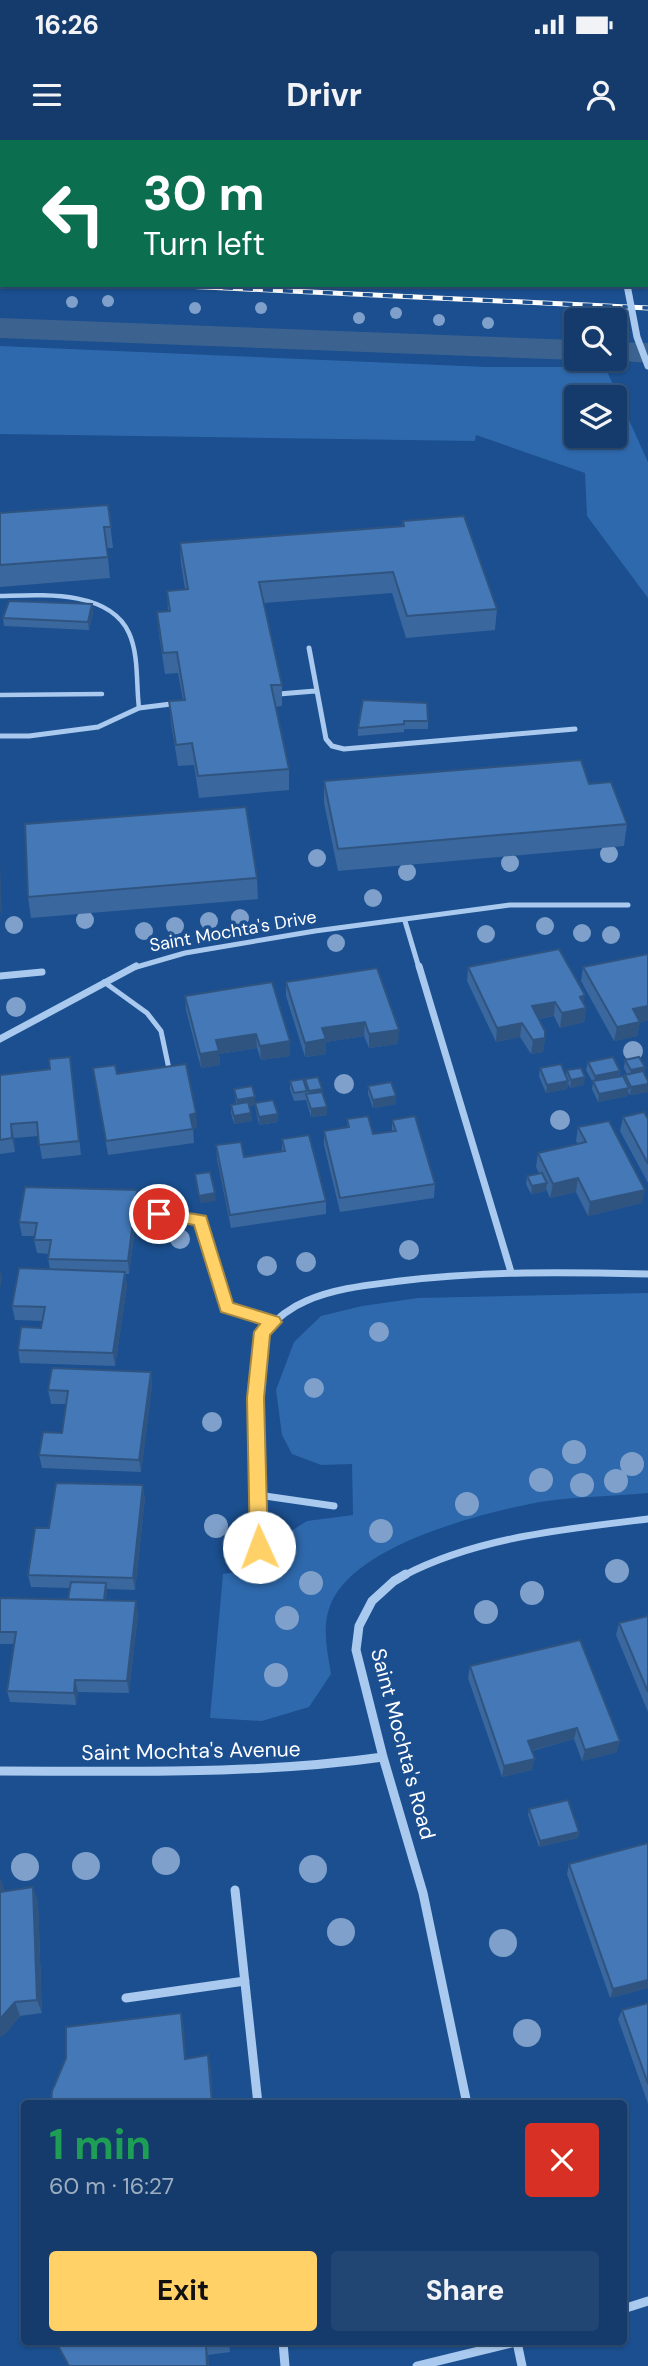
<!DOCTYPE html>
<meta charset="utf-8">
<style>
:root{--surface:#143b6b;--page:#214673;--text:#f1f3f6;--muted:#9dadc1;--line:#33557e;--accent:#ffd166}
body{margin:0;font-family:"DM Sans",sans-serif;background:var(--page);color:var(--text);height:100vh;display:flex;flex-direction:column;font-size:26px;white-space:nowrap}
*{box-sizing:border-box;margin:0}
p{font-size:23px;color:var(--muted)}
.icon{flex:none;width:38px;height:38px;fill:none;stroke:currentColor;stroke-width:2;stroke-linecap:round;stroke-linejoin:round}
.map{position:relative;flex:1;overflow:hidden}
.side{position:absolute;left:21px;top:1960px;width:606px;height:245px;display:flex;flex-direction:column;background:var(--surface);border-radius:7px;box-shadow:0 2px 5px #0004,0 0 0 2px var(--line)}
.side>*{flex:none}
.banner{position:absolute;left:0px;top:0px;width:649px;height:147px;box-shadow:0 2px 5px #0004,0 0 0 2px var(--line);background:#0b6e4f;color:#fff;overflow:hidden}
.buttons{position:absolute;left:564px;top:168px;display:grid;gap:14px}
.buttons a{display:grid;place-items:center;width:63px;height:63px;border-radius:7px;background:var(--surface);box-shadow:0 2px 5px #0004,0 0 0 2px var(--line);font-size:35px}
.pin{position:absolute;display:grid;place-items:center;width:60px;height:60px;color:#fff;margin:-30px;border:4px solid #fff;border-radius:50%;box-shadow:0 2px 7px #0007}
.me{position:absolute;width:77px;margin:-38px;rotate:358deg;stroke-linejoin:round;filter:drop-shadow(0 0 5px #0008)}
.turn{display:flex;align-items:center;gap:24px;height:147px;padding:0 28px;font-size:32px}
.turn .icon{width:91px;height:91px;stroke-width:2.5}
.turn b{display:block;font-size:49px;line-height:60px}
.round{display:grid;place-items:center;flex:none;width:74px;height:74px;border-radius:7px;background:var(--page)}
.overview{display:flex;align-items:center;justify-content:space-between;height:119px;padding:0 28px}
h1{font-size:42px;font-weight:700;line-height:52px;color:#1e9e55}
.primary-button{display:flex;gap:14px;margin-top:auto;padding:14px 28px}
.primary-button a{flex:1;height:80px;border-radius:7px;background:var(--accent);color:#111;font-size:28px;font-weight:700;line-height:80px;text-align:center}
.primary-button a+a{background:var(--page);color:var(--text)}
.status{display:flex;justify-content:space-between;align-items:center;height:49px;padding:0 35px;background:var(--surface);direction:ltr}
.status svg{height:19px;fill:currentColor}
header{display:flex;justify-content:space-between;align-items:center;height:91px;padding:0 28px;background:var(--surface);font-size:32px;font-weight:700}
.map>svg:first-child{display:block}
</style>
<div class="status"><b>16:26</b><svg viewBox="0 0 49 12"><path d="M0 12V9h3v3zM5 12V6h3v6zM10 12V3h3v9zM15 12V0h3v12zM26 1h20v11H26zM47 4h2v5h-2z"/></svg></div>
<header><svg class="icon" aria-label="menu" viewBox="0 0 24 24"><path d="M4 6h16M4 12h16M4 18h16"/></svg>Drivr<svg class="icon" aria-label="person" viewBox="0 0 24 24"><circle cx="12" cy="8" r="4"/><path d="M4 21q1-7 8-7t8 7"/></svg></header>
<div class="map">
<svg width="648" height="2226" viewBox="0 0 648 2226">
<rect width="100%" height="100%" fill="#1b4f8f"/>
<path fill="#2e69ad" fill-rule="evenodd" d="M0 206 486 227H605L648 322V458L587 376 585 333 476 295 475 301 0 294ZM576 257H614V296H576Z
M648 1153V1353C608 1357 564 1356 525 1365 469 1377 359 1406 332 1461 321 1485 327 1509 331 1534L309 1567 262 1581 210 1578 223 1434 271 1426 277 1400 307 1381 353 1375 352 1324 321 1325 292 1314 282 1295 276 1250 294 1202 321 1176 362 1166 418 1158Z"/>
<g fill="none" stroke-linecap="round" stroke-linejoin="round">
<path fill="#3c6290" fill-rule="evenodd" d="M0 178 576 200V219H582L576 220 0 198Z
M614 202 648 203V223L602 219H614Z"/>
<path stroke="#a9c9ee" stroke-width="4.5" d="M0 456C40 455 109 449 129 493 139 515 136 544 139 568
M0 555 102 554"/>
<path stroke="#a9c9ee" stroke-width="5" d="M104 842 147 873 161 891 169 929
M159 1074 201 1080 221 1149"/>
<path stroke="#a9c9ee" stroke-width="4.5" d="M471 0 480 2
M0 94 2 91"/>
<path stroke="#a9c9ee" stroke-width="5" d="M309 508 326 599 332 606 344 609 575 589
M279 554 315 551
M0 596H29L98 587 139 568 179 563
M405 781 419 828
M133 828 185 813 315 791 510 765H628"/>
<path stroke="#a9c9ee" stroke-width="7" d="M419 826 511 1132
M0 836 42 832
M0 899 136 826
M221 1149 226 1167 273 1182
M258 1355 334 1366
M259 1407 255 1257 263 1193C275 1180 289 1168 306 1161 335 1148 369 1145 400 1141 483 1131 565 1132 648 1134
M403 1436C477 1397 566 1389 648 1379"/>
<path stroke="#a9c9ee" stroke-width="9" d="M406 1434 394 1441 372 1461 359 1486 356 1510 383 1617 423 1753 467 1964
M0 1631C128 1631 256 1635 383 1617
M235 1750 258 1964
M126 1858 245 1841
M623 2169 648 2161
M283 2202 285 2226
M517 2202 522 2226
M417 2226 516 2202"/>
<path fill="#a9c9ee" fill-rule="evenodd" d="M623 0H629V2H623Z"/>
<g stroke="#fff" stroke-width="5">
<path id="rail" d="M163 145 648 168"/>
</g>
<use href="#rail" stroke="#1b4f8f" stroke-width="3.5" stroke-dasharray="10" stroke-linecap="butt"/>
<path stroke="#a9c9ee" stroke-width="7" d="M627 145 637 197 648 226"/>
</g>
<g fill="#7ea0ca">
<circle cx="108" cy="161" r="6"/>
<circle cx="72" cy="162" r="6"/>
<circle cx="195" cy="168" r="6"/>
<circle cx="261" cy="168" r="6"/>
<circle cx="396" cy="173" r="6"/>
<circle cx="359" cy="178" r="6"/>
<circle cx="439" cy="180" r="6"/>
<circle cx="488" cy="183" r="6"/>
<circle cx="609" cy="714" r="9"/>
<circle cx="317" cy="718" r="9"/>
<circle cx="510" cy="723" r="9"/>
<circle cx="407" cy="732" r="9"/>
<circle cx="373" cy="758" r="9"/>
<circle cx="240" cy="778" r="9"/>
<circle cx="85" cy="780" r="9"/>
<circle cx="209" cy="781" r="9"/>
<circle cx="14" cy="785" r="9"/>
<circle cx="175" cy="786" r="9"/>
<circle cx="545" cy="786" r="9"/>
<circle cx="144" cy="791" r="9"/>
<circle cx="582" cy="793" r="9"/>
<circle cx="486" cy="794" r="9"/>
<circle cx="611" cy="795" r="9"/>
<circle cx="336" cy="803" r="9"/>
<circle cx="16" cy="867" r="10"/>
<circle cx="633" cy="911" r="10"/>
<circle cx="344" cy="944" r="10"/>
<circle cx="560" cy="980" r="10"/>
<circle cx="180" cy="1099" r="10"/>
<circle cx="409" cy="1110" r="10"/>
<circle cx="306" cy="1122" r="10"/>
<circle cx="267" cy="1126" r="10"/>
<circle cx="379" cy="1192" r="10"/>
<circle cx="314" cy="1248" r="10"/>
<circle cx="212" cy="1282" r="10"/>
<circle cx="574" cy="1312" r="12"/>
<circle cx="632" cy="1324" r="12"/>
<circle cx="541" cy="1340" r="12"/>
<circle cx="616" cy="1341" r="12"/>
<circle cx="582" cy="1345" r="12"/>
<circle cx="467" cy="1364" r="12"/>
<circle cx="216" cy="1386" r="12"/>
<circle cx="381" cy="1391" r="12"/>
<circle cx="617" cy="1431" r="12"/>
<circle cx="311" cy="1443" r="12"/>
<circle cx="532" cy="1453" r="12"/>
<circle cx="486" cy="1472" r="12"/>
<circle cx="287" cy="1478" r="12"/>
<circle cx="276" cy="1535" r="12"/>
<circle cx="166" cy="1721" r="14"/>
<circle cx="86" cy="1726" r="14"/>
<circle cx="25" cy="1727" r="14"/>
<circle cx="313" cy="1729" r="14"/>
<circle cx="341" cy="1792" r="14"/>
<circle cx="503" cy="1803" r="14"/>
<circle cx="527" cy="1893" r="14"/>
</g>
<path fill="#3a679d" d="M184 0H236L235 2H184Z
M108 365 113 408H107L110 438 0 447V373Z
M403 381 497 469 495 490 406 498 392 453 264 463 282 545V566L275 567 289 629V650L199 658 194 625 178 626 171 583 169 561 183 560 178 533 165 534 159 494 157 472 168 471 167 451 185 449 181 424 180 403 402 386Z
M93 472 89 490 4 486 3 478Z
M363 560 428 581V589H404V592L358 596V588Z
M324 641 589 644 627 684 624 706 338 731 324 663Z
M257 738 258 759 31 778 28 757Z
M648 814V880L640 882 637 896 614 901 581 841 583 827Z
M468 827 586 868 584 882 560 888 554 876 539 879 545 898 543 912 531 914 520 897 496 902 467 841Z
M377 828 398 904 369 908 364 896 326 902V914L305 917 286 856V842Z
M185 856 290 901V916L261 920 257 908 219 914 220 925 201 928 186 870Z
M625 920 644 933 648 952 630 955 628 952 627 956 598 962 592 949 593 943 586 930 588 922 620 931V936L624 938 625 935 627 934 624 928Z
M540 928 566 937 567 930 584 945 570 948 568 943 567 949 546 953 539 936Z
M72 931 81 1015 42 1019 38 996 14 998 15 1012 0 1014V935Z
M305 939 322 949 327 975 311 977 306 960 294 961 290 949V941L307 951V954L305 947Z
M95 942 197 988H193L194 1003 108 1015Z
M368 946 396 956V964L373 968 368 954Z
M234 949 255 965 250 966 252 981 234 984 231 973V965L236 964Z
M255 963 278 982 259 985 256 971Z
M623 977 648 979V1043L620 991Z
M347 979 373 994 392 992V980L435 1044 434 1058 340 1072 324 1005V991L347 988Z
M578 987 642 1063 588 1076 576 1052 550 1058 546 1049V1051L531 1054 526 1044 527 1036 539 1033 536 1027 538 1013 578 1004 576 1001Z
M282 999 326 1061V1074L231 1088 217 1019 216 1005 244 1017 282 1011Z
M137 1050 138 1064 129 1134H125L127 1146 115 1226 20 1223 18 1210 41 1188 43 1181 15 1180 12 1166 50 1129 48 1119 49 1114 37 1113 34 1100 35 1096H22L19 1082Z
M151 1232 152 1245 141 1332 42 1328 39 1315 62 1293 66 1264H51L48 1250Z
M145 1358 135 1450 107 1449 106 1460 138 1473 129 1553 78 1552 76 1565 10 1562 7 1551 14 1504H0V1458L68 1459 70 1448 31 1447 28 1435 49 1388Z
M648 1476V1572L616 1495 619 1483Z
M580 1500 617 1612 582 1621 574 1599 532 1611V1630L502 1637 468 1538 470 1526Z
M529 1669 579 1692 578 1698 539 1707 528 1675Z
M569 1724 648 1848 610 1858 567 1734Z
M33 1747 38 1763 42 1873 20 1876 4 1895 5 1751Z
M648 1863V1964L618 1879 622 1870Z
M229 2202 230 2212 208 2215 209 2226H69Z"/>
<path fill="#305480" d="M2 18V33L0 37V21Z
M92 464 93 472 89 490 88 482Z
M0 720 2 780 0 769Z
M585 855 583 869 586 868 584 882 560 888 562 873 580 857Z
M555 862 554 876 531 880 532 866Z
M648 866V880L631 884 633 869Z
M365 882 364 896 326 902V914L305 917V903L322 888Z
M640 882 637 896 614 901 617 887Z
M522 883 520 897 496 902 497 888Z
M399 890 398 904 369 908V894Z
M256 894 257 908 219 914 220 925 201 928 200 914 216 900Z
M545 898 543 912 531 914 533 900Z
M290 901V916L261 920 260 906Z
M645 927 644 935 630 938 631 930Z
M620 931 619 939 594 942 595 936Z
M585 937 584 945 570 948 571 940Z
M568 941 567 949 546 953 547 945Z
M648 944V952L630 955 631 947Z
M629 948 627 956 598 962 599 954Z
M322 949V957L309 959V951Z
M396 956V964L373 968V960Z
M255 957V965L237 968V960Z
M327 967V975L311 977V969Z
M196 973 197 988 191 989 190 975Z
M251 973 252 981 234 984V976Z
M278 974V982L259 985V977Z
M11 984 14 998 15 1012 12 998Z
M578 1038 576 1052 550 1058 553 1044Z
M547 1043 546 1051 531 1054 532 1046Z
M137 1050 138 1064 129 1134 128 1121Z
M645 1050 642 1063 588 1076 590 1062Z
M215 1053 216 1061 200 1063 199 1056Z
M0 1130 2 1137 0 1149Z
M125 1132 127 1146 115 1226 113 1213Z
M151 1232 152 1245 141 1332 139 1320Z
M143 1345 145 1358 135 1450 133 1438Z
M106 1443 107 1450 105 1469 104 1462Z
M136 1461 138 1473 129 1553 127 1541Z
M75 1540 78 1552 76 1565 74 1553Z
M577 1588 574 1599 526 1612 528 1601Z
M620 1601 617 1612 582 1621 585 1610Z
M535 1619 532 1630 502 1637 504 1626Z
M579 1692 578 1698 539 1707 540 1701Z
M0 1737 5 1751 0 1752Z
M33 1747 38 1763 42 1873 37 1860Z
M648 1840V1848L610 1858 613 1849Z
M15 1862 20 1876 4 1895 0 1897V1879Z
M181 1873 184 1887 187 1932 185 1919Z
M208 1915 211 1928 213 1964H212Z
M206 2206 208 2215 209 2226H207Z"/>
<path fill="#4478b7" stroke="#305480" stroke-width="2" d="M0 0H11L10 2H2V18L0 21Z
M84 0H128L127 2H83Z
M279 0H450L449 2H278Z
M108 365 111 387H104L108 417 0 425V373Z
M464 376 497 469 407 476 393 432 259 442 282 545H271L289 629 198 636 192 603 176 605 169 561 185 560 177 512 163 513 157 472 170 471 167 451 188 449 180 403 404 386 403 381Z
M9 461 92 464 88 482 3 478Z
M363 560 427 563 428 581H404V584L358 588Z
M581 620 589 644 611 642 627 684 338 709 324 641Z
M246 667 257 738 28 757 25 684Z
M559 809 585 855 580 857 586 868 562 873 555 862 532 866 545 891V898L533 900 522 883 497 888 468 827Z
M648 814V866L633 869 640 882 617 887 583 827Z
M377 828 399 890 369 894 365 882 322 888 326 899 305 903 286 842Z
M272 842 290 901 260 906 256 894 216 900 219 911 200 914 185 856Z
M70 917 79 1001 39 1005 37 982 11 984 12 998 0 1000V935L50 929 49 919Z
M613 917 620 931 595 936 588 922Z
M639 917 645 927 631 930 625 920Z
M186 924 196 973 190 975 193 989 106 1001 93 928 115 925 117 934Z
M561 924 568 941 547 945 540 928Z
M581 928 585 937 571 940 567 930Z
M643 931 648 941V944L631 947 625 935Z
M623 936 629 948 599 954 593 941Z
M318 937 322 949 309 951 305 939Z
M303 939 307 951 294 953 290 941Z
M391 942 396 956 373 960 368 946Z
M252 946 255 957 237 960 234 949Z
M322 952 327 967 311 969 306 954Z
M273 960 278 974 259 977 255 963Z
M248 962 251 973 234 976 231 965Z
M644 972 648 979V1024L623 977Z
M368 976 373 994 396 991 392 980 415 976 435 1044 340 1058 324 991 349 987 347 979Z
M609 981 645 1050 590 1062 578 1038 553 1044 538 1013 586 1002 578 987Z
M309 995 326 1061 230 1075 216 1005 241 1002 244 1017 285 1011 282 999Z
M210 1032 215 1053 199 1056 195 1034Z
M542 1033 547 1043 532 1046 527 1036Z
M25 1047 137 1050 128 1121 48 1119 51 1100H34L37 1083 19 1082Z
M19 1128 125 1132 113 1213 18 1210 21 1187 41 1188 45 1167 12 1166Z
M52 1228 151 1232 139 1320 39 1315 43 1292 62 1293 68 1251 48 1250Z
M56 1343 143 1345 133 1438 28 1435 35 1388H49Z
M71 1442 106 1443 104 1460 68 1459Z
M0 1458 136 1461 127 1541 75 1540 74 1553 7 1551 16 1492H0Z
M648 1476V1552L619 1483Z
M580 1500 620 1601 585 1610 577 1588 528 1601 535 1619 504 1626 470 1526Z
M568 1660 579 1692 540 1701 529 1669Z
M648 1703V1840L613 1849 569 1724Z
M33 1747 37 1860 15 1862 0 1879V1752Z
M648 1863V1944L622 1870Z
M181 1873 185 1919 208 1915 212 1964H51L52 1951 66 1918V1887Z
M56 2202H228V2204L206 2206 207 2226H69Z"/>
<path fill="#ffd166" stroke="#a68842" stroke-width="2" d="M159 1068 206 1076 233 1163 279 1177 282 1182 270 1195 264 1258 268 1407 266 1413 259 1415 253 1413 250 1407 247 1258 254 1192 260 1184 221 1172 194 1085 153 1078 151 1074Z"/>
<g text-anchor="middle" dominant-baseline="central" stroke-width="7" stroke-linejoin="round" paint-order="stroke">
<g font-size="18" fill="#fff" stroke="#1b4f8f">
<text transform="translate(233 791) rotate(-10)">Saint Mochta's Drive</text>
</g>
<g font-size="21" fill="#fff" stroke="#1b4f8f">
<text transform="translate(403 1604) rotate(75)">Saint Mochta's Road</text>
<text transform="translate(191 1611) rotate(-1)">Saint Mochta's Avenue</text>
</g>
</g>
</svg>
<div class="buttons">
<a><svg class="icon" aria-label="search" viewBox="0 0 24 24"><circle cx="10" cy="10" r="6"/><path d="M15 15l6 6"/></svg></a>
<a><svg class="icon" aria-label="layers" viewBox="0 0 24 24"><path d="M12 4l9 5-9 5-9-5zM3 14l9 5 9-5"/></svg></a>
</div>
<div class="pin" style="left:159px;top:1074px;background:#d93025"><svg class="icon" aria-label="arrive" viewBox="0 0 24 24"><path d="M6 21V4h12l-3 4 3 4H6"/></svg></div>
<svg class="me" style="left:259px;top:1407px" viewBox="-20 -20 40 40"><circle r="19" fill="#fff"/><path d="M0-13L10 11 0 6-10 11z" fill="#ffd166"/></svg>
<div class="banner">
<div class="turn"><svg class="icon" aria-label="left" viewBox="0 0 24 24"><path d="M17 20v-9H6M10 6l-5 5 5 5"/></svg><div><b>30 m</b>Turn left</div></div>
</div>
<section class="side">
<div class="overview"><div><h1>1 min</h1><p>60 m · 16:27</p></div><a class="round" style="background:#d93025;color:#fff"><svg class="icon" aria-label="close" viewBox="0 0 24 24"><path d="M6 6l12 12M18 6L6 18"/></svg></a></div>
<div class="primary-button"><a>Exit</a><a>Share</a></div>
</section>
</div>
